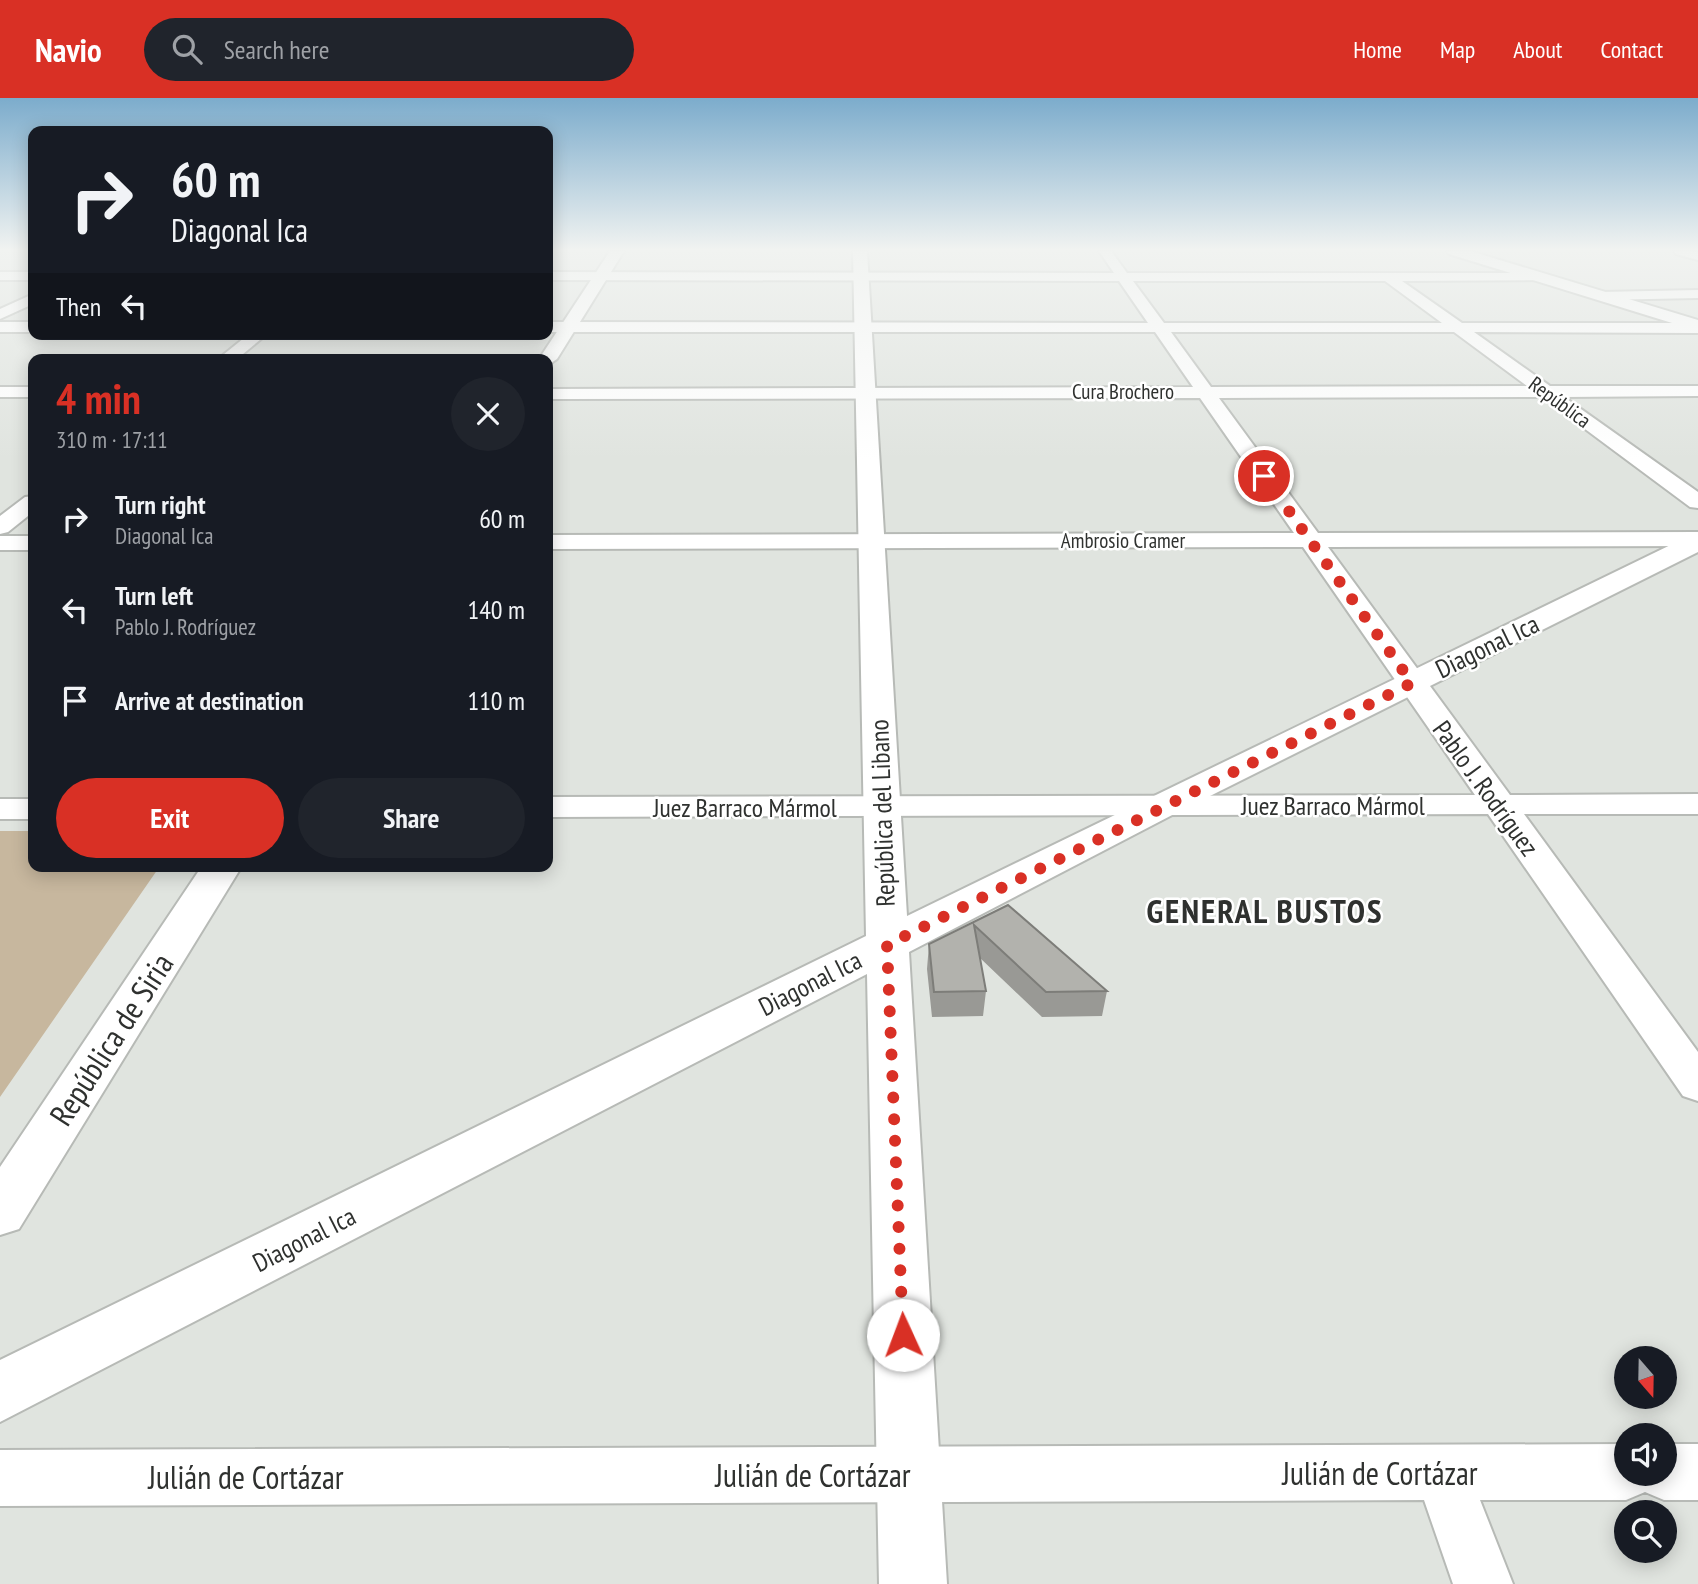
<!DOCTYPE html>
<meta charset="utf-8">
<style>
:root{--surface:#171b24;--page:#20242c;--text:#f1f3f6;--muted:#9ea1a6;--accent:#d93025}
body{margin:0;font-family:"PT Sans Narrow",sans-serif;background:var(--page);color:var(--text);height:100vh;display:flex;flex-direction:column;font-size:26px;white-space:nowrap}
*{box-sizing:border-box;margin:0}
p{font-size:23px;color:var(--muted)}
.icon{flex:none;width:38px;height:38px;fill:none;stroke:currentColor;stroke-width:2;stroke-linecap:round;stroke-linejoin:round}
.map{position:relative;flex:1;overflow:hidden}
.drawer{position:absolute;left:28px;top:256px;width:525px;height:518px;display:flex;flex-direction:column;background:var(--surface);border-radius:14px;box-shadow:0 4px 18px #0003}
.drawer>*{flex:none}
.hud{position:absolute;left:28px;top:28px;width:525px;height:214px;border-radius:14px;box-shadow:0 4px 18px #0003;background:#171b24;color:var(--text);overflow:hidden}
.needle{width:46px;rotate:160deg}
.tools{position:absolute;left:1614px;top:1248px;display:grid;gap:14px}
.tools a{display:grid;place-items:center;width:63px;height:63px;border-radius:50%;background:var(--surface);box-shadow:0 4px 18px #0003;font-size:35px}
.pin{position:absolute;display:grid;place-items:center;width:60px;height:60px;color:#fff;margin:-30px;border:4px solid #fff;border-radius:50%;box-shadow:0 2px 7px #0007}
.me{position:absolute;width:77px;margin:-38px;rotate:358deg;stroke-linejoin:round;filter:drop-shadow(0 0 5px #0008)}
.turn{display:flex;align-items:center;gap:24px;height:147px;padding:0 28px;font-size:32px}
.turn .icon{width:91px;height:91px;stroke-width:2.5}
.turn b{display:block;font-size:49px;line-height:60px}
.then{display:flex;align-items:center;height:66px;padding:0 28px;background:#0003;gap:14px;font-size:26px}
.round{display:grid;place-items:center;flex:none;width:74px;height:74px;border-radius:37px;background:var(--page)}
.summary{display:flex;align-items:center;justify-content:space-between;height:119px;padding:0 28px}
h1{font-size:42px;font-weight:700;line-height:52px;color:var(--accent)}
.action{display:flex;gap:14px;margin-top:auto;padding:14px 28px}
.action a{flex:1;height:80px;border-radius:42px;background:var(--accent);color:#fff;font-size:28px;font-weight:700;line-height:80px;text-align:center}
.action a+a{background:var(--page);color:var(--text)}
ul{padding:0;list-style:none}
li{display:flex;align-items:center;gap:21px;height:91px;padding:0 28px}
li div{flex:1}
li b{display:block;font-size:26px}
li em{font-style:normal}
header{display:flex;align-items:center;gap:42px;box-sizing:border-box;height:98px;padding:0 35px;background:var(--accent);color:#fff}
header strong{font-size:33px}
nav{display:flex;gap:38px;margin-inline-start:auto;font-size:24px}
.search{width:490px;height:63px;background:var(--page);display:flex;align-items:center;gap:18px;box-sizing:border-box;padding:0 24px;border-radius:38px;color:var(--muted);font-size:26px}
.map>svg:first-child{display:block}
</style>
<header>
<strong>Navio</strong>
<div class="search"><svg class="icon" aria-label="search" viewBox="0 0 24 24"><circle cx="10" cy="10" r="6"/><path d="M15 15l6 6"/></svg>Search here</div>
<nav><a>Home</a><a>Map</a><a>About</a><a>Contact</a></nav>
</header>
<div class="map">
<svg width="1698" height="1486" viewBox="0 0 1698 1486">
<rect width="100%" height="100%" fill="#e0e4df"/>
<path fill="#c7b79e" d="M0 733H33V768H160L0 999Z"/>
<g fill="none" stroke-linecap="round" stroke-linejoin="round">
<g stroke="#b7bab6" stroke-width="4">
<path id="minor" d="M1099 153H1111L1127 175H1539L1544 176V182L1402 183 1462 225H1698V235L1474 234 1550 288H1698V298L1564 299 1698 394V410L1690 409 1542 299 1219 300 1318 435 1698 434V448L1328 449 1510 697 1698 696V716H1524L1698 954V1003L1683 998 1488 716 548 719V699L1475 697 1303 449 548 451V437L1294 435 1200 300 548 301V291L1193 289 1155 234H548V224L1148 225 1119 183 548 182V174L1114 175ZM1133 183H1385L1442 225H1164ZM1171 234H1454L1527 288 1211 289Z
M1674 153 1698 154V162L1676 156Z
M0 174H33V182H0Z
M1698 192V200L1600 202 1593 198 1600 194Z
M33 196V206L0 221V211Z
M0 224H33V234H0Z
M249 236H267L237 261H218Z
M0 289H33V299H0Z
M33 398V414L8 434 0 436V418L25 399Z
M0 438H33V452H0Z
M0 701H33V721H0Z
M1626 1346V1376H1664V1346H1698V1402H1664L1645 1394 1626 1402H1480L1513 1486H1453L1424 1402 0 1408V1352Z"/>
</g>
<g stroke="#b7bab6" stroke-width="4">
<path id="secondary" d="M610 153H624L557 261 548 267V261H539Z
M853 153H867L907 818 1689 438 1698 436V454L1176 715 909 854 947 1486H879L867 876 0 1324V1262L866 838Z
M202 768H242L19 1131 0 1137V1069Z"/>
</g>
<g stroke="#b7bab6" stroke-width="4">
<path id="primary" d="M1447 153H1470L1698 222V233L1449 156Z"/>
</g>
<use href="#minor" fill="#fff" fill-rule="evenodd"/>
<use href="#secondary" fill="#fff" fill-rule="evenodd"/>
<use href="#primary" fill="#fff" fill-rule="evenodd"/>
</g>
<path fill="#999995" d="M1008 807 1107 893 1102 918 1042 919 979 859 986 893 983 918 932 919 927 871 929 846Z"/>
<path fill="#b2b2ad" stroke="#7d7d79" stroke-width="2" d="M1008 807 1107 893 1046 894 974 827 986 893 934 894 929 846Z"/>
<linearGradient id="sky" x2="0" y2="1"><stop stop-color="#7caccc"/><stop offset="0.42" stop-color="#f1f3f1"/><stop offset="1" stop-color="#f1f3f1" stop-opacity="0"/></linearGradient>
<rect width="1698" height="361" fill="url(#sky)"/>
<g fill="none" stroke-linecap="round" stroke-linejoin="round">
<path stroke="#d93025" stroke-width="12" stroke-dasharray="0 21.6" d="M903 1237 887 847 1412 585 1264 378"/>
</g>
<g text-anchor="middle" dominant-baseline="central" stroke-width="5" stroke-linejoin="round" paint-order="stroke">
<g font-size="21" fill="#2f312f" stroke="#fff">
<text x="1123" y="293">Cura Brochero</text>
<text transform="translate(1560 304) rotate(36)">República</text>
<text x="1123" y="442">Ambrosio Cramer</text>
</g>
<g font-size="26" fill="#2f312f" stroke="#fff">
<text transform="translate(1487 548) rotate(-26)">Diagonal Ica</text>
<text transform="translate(1486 690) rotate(54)">Pablo J. Rodríguez</text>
<text x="1333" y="707">Juez Barraco Mármol</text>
<text x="745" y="709">Juez Barraco Mármol</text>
<text transform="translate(882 715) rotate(-92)">República del Libano</text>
<text transform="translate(810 885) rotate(-27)">Diagonal Ica</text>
<text transform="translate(304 1141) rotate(-27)">Diagonal Ica</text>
</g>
<g font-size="32" fill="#2f312f" stroke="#fff">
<text transform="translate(111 941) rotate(-57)">República de Siria</text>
<text x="1380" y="1375">Julián de Cortázar</text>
<text x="813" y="1377">Julián de Cortázar</text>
<text x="246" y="1379">Julián de Cortázar</text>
</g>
<g font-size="33" font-weight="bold" letter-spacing="2" fill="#2f312f" stroke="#fff">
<text x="1265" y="812">GENERAL BUSTOS</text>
</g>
</g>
</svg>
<div class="tools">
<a><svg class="needle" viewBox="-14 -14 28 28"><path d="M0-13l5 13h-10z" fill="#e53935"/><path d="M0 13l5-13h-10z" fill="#9ea1a6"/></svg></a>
<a><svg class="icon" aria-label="sound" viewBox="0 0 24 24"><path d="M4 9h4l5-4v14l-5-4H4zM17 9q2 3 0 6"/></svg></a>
<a><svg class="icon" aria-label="search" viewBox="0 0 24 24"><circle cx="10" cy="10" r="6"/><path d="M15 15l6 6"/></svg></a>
</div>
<div class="pin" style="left:1264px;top:378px;background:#d93025"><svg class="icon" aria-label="arrive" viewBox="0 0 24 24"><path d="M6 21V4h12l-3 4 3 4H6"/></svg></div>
<svg class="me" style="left:903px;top:1237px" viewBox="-20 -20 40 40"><circle r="19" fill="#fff"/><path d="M0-13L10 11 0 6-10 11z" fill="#d93025"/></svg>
<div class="hud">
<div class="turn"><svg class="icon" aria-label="right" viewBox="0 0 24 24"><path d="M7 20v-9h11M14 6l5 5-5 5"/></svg><div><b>60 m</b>Diagonal Ica</div></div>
<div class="then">Then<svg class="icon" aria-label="left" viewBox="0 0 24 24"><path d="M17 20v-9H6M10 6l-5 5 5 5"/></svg></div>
</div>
<section class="drawer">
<div class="summary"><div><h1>4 min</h1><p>310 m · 17:11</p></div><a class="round"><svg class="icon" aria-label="close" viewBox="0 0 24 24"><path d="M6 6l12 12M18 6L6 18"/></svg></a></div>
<ul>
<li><svg class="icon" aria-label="right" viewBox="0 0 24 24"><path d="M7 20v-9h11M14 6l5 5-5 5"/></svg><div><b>Turn right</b><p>Diagonal Ica</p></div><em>60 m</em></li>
<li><svg class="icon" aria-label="left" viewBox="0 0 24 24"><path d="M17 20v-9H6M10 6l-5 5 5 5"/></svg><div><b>Turn left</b><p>Pablo J. Rodríguez</p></div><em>140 m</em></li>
<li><svg class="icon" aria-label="arrive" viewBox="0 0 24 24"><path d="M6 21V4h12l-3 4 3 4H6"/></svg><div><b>Arrive at destination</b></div><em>110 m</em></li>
</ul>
<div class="action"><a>Exit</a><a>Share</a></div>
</section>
</div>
